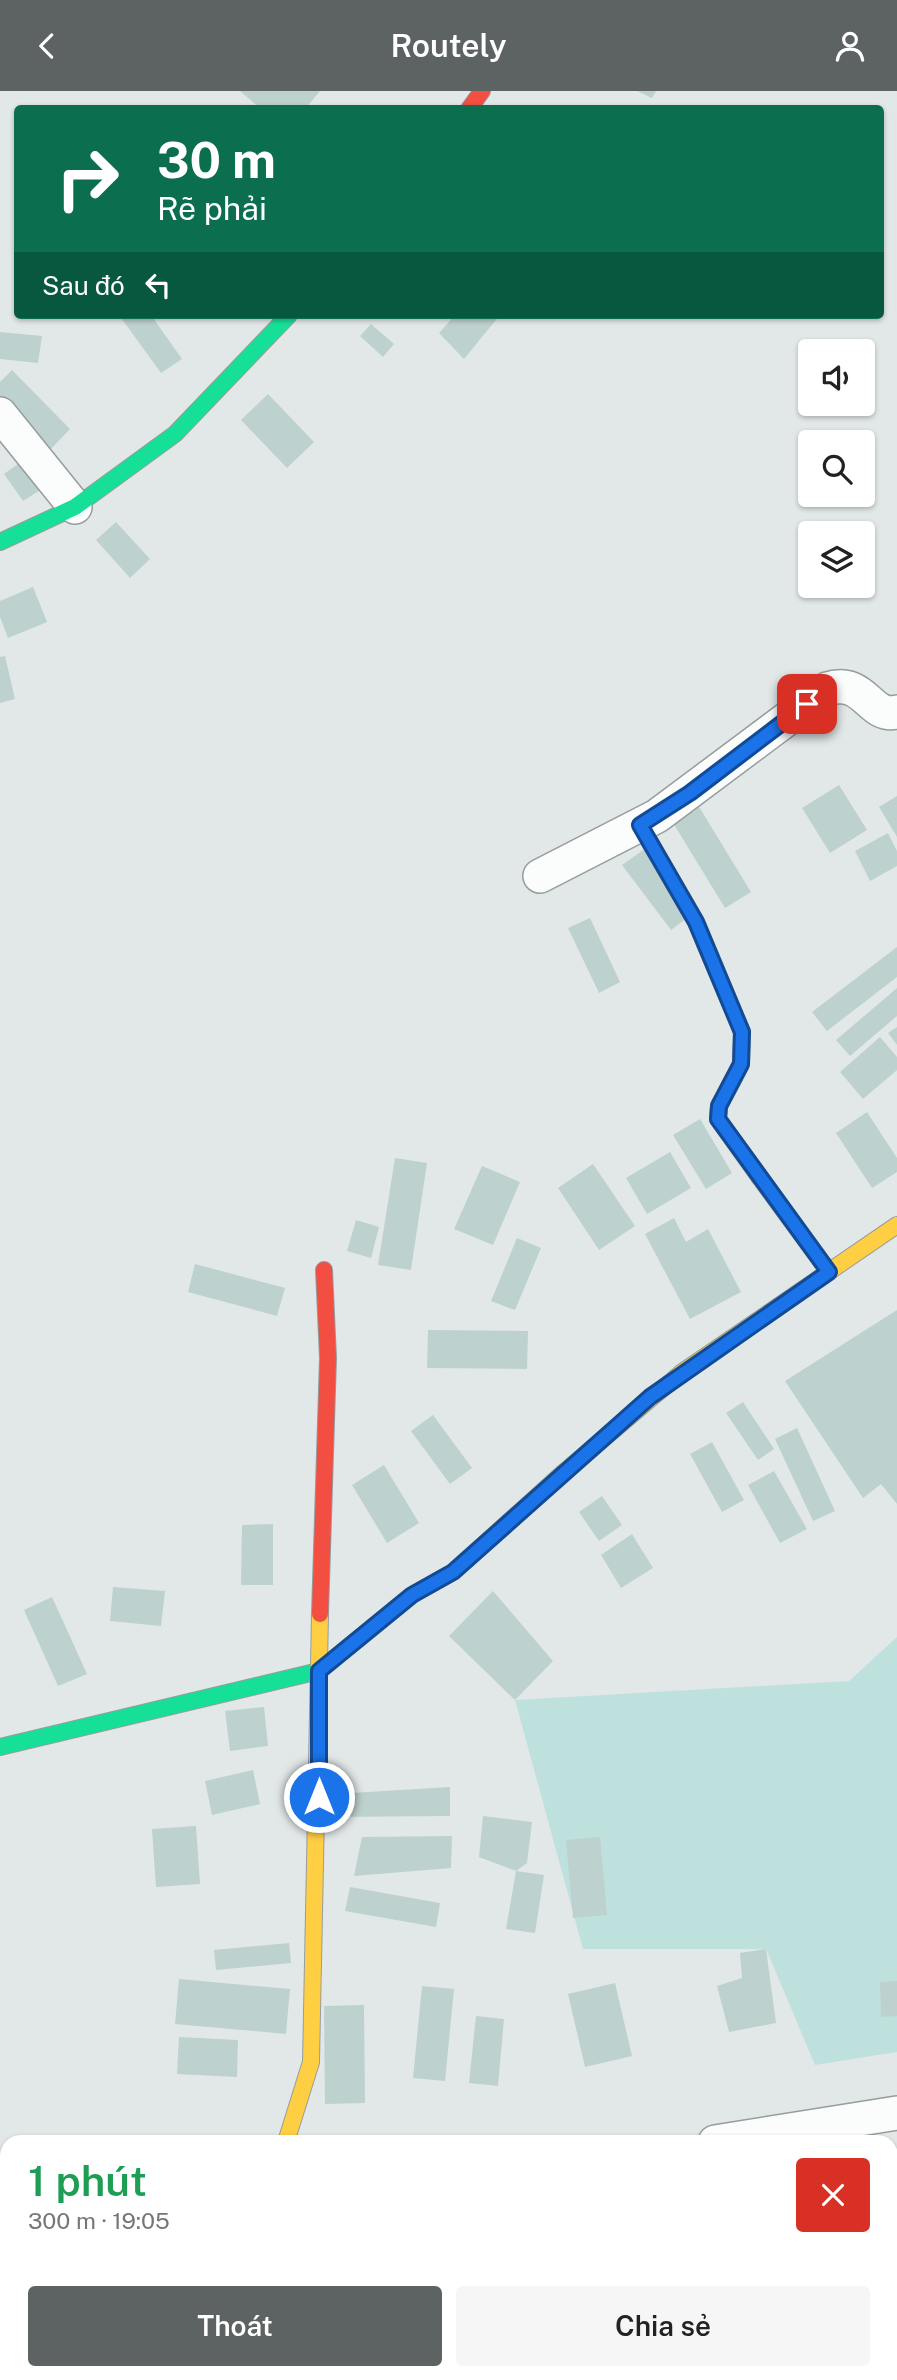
<!DOCTYPE html>
<html lang="vi">
<meta charset="utf-8">
<style>
:root{--surface:#fff;--page:#f6f6f6;--text:#222;--muted:#767676;--accent:#5d6362}
body{margin:0;font-family:"Public Sans",sans-serif;background:var(--page);color:var(--text);height:100vh;display:flex;flex-direction:column;font-size:26px;white-space:nowrap}
*{box-sizing:border-box;margin:0}
p{font-size:23px;color:var(--muted)}
.icon{flex:none;width:38px;height:38px;fill:none;stroke:currentColor;stroke-width:2;stroke-linecap:round;stroke-linejoin:round}
.map{position:relative;flex:1;overflow:hidden}
.sheet{position:absolute;left:0px;top:2044px;width:898px;height:245px;display:flex;flex-direction:column;background:var(--surface);border-radius:21px 21px 0 0;box-shadow:0 2px 5px #0004}
.sheet>*{flex:none}
.guide{position:absolute;left:14px;top:14px;width:870px;height:214px;border-radius:7px;box-shadow:0 2px 5px #0004;background:#0b6e4f;color:#fff;overflow:hidden}
.fabs{position:absolute;left:798px;top:248px;display:grid;gap:14px}
.fabs a{display:grid;place-items:center;width:77px;height:77px;border-radius:7px;background:var(--surface);box-shadow:0 2px 5px #0004;font-size:35px}
.pin{position:absolute;display:grid;place-items:center;width:60px;height:60px;color:#fff;margin:-30px;border-radius:14px;box-shadow:0 4px 10px #0006}
.me{position:absolute;width:77px;margin:-38px;rotate:0deg;stroke-linejoin:round;filter:drop-shadow(0 0 5px #0008)}
.turn{display:flex;align-items:center;gap:24px;height:147px;padding:0 28px;font-size:32px}
.turn .icon{width:91px;height:91px;stroke-width:2.5}
.turn b{display:block;font-size:49px;line-height:60px}
.then{display:flex;align-items:center;height:66px;padding:0 28px;background:#0003;gap:14px;font-size:26px}
.round{display:grid;place-items:center;flex:none;width:74px;height:74px;border-radius:7px;background:var(--page)}
.head{display:flex;align-items:center;justify-content:space-between;height:119px;padding:0 28px}
h1{font-size:42px;font-weight:600;line-height:52px;color:#1e9e55}
.button{display:flex;gap:14px;margin-top:auto;padding:14px 28px}
.button a{flex:1;height:80px;border-radius:7px;background:var(--accent);color:#fff;font-size:28px;font-weight:600;line-height:80px;text-align:center}
.button a+a{background:var(--page);color:var(--text)}
header{display:flex;justify-content:space-between;align-items:center;height:91px;padding:0 28px;background:var(--accent);color:#fff;font-size:32px;font-weight:600}
.map>svg:first-child{display:block}
</style>
<header><svg class="icon" aria-label="back" viewBox="0 0 24 24"><path d="M15 5l-7 7 7 7"/></svg>Routely<svg class="icon" aria-label="person" viewBox="0 0 24 24"><circle cx="12" cy="8" r="4"/><path d="M4 21q1-7 8-7t8 7"/></svg></header>
<div class="map">
<svg width="897" height="2289" viewBox="0 0 897 2289">
<rect width="100%" height="100%" fill="#e2e8e8"/>
<path fill="#bfe1dd" d="M897 1546V1961L815 1974 766 1858H583L515 1609 849 1590Z"/>
<path fill="#bdd1cf" d="M240 0H320L305 18H261Z
M637 0H656L652 7Z
M119 224H151L182 268 161 282Z
M455 224H500L464 268 439 242Z
M371 233 394 253 383 266 360 245Z
M0 241 42 245 38 272 0 268Z
M12 279 70 338 48 361 0 313V291Z
M268 303 314 351 287 377 241 329Z
M32 363 51 392 23 410 4 383Z
M116 431 150 468 130 487 96 449Z
M33 496 47 531 8 547 0 526V510Z
M5 565 15 608 0 612V566Z
M839 694 867 739 830 762 802 717Z
M897 705V746L879 716Z
M693 706 751 801 725 817 667 722Z
M888 742 897 760V775L870 790 855 760Z
M646 757 694 822 671 839 622 774Z
M590 827 620 891 599 902 568 837Z
M897 856V886L827 940 812 921Z
M897 897V925L850 965 836 949Z
M897 936V954L888 942Z
M880 946 897 966V979L863 1008 840 981Z
M867 1021 897 1067V1081L872 1097 836 1042Z
M700 1028 732 1082 706 1098 673 1044Z
M670 1061 691 1097 647 1123 626 1087Z
M395 1067 427 1072 411 1179 378 1174Z
M593 1073 635 1135 599 1159 558 1097Z
M482 1075 520 1091 493 1154 454 1138Z
M674 1127 686 1151 708 1138 741 1201 690 1228 645 1143Z
M356 1129 379 1136 371 1167 347 1160Z
M517 1147 541 1157 515 1219 491 1210Z
M195 1173 285 1197 277 1225 188 1201Z
M897 1219V1413L881 1393 863 1407 785 1290Z
M428 1239 528 1240 527 1278 427 1277Z
M743 1311 774 1358 758 1369 726 1322Z
M433 1324 472 1377 450 1393 411 1340Z
M797 1337 835 1420 813 1430 775 1348Z
M712 1351 744 1409 722 1421 690 1363Z
M384 1374 419 1432 387 1452 352 1394Z
M774 1380 807 1438 780 1452 748 1394Z
M602 1405 622 1434 599 1450 579 1421Z
M273 1433V1494H241L242 1434Z
M632 1443 653 1477 621 1497 601 1464Z
M113 1496 165 1500 161 1535 110 1530Z
M493 1500 553 1570 515 1609 449 1545Z
M52 1506 87 1583 58 1595 24 1519Z
M264 1616 268 1655 230 1660 225 1620Z
M253 1679 260 1713 212 1724 205 1690Z
M450 1696V1725L326 1726 334 1703Z
M483 1725 532 1731 527 1772 516 1780 479 1766Z
M196 1735 200 1793 156 1796 152 1738Z
M452 1745 451 1777 354 1785 362 1746Z
M600 1746 607 1824 573 1827 566 1749Z
M516 1780 544 1784 535 1842 506 1838Z
M350 1796 440 1812 436 1836 345 1820Z
M289 1852 291 1872 216 1879 214 1859Z
M766 1858 776 1932 729 1941 717 1895 742 1887 740 1862Z
M179 1888 290 1898 286 1943 175 1933Z
M897 1890V1925L881 1926 880 1891Z
M615 1892 632 1965 585 1976 568 1903Z
M422 1895 454 1898 445 1990 413 1987Z
M364 1914 365 2012 325 2013 324 1915Z
M476 1925 504 1928 498 1995 469 1992Z
M179 1946 238 1949 237 1986 177 1983Z
M0 2101H7V2131H0Z
M33 2282H94L89 2289H45Z
M96 2282H116L112 2289H92Z
M131 2282H143L155 2289H127Z
M707 2282H774L775 2289H708Z"/>
<g fill="none" stroke-linecap="round" stroke-linejoin="round">
<g stroke="#979c9c" stroke-width="36">
<path id="street" d="M0 323 75 416
M540 785 657 725 827 598C866 586 869 628 897 621
M715 2051 897 2022
M231 2282V2289
M118 2289 122 2282"/>
</g>
<g stroke="#979c9c" stroke-width="18">
<path id="fast" d="M0 451 75 416 175 343 289 224
M0 1656 319 1580 412 1504 453 1481 563 1382"/>
</g>
<g stroke="#979c9c" stroke-width="18">
<path id="slow" d="M760 1087 829 1181
M563 1382 681 1282 897 1134
M286 2051 311 1971 320 1523"/>
</g>
<g stroke="#979c9c" stroke-width="18">
<path id="jam" d="M469 18 482 0
M640 734 696 831 742 941 741 973 719 1015 718 1028 760 1087
M320 1523 328 1267 324 1179"/>
</g>
<use href="#street" stroke="#fbfcfc" stroke-width="33"/>
<use href="#fast" stroke="#16e098" stroke-width="16"/>
<use href="#slow" stroke="#ffcf43" stroke-width="16"/>
<use href="#jam" stroke="#f24e42" stroke-width="16"/>
</g>
<g fill="none" stroke-linecap="round" stroke-linejoin="round">
<g stroke="#114b97" stroke-width="18">
<path id="route" d="M319 1706V1580L412 1504 453 1481 650 1306 829 1181 718 1028 719 1015 741 973 742 941 696 831 640 734 690 702 807 613"/>
</g>
<use href="#route" stroke="#1a73e8" stroke-width="12"/>
</g>
</svg>
<div class="fabs">
<a><svg class="icon" aria-label="sound" viewBox="0 0 24 24"><path d="M4 9h4l5-4v14l-5-4H4zM17 9q2 3 0 6"/></svg></a>
<a><svg class="icon" aria-label="search" viewBox="0 0 24 24"><circle cx="10" cy="10" r="6"/><path d="M15 15l6 6"/></svg></a>
<a><svg class="icon" aria-label="layers" viewBox="0 0 24 24"><path d="M12 4l9 5-9 5-9-5zM3 14l9 5 9-5"/></svg></a>
</div>
<div class="pin" style="left:807px;top:613px;background:#d93025"><svg class="icon" aria-label="arrive" viewBox="0 0 24 24"><path d="M6 21V4h12l-3 4 3 4H6"/></svg></div>
<svg class="me" style="left:319px;top:1706px" viewBox="-20 -20 40 40"><circle r="17" fill="#1a73e8" stroke="#fff" stroke-width="3"/><path d="M0-11L8 9 0 5-8 9z" fill="#fff"/></svg>
<div class="guide">
<div class="turn"><svg class="icon" aria-label="right" viewBox="0 0 24 24"><path d="M7 20v-9h11M14 6l5 5-5 5"/></svg><div><b>30 m</b>Rẽ phải</div></div>
<div class="then">Sau đó<svg class="icon" aria-label="left" viewBox="0 0 24 24"><path d="M17 20v-9H6M10 6l-5 5 5 5"/></svg></div>
</div>
<section class="sheet">
<div class="head"><div><h1>1 phút</h1><p>300 m · 19:05</p></div><a class="round" style="background:#d93025;color:#fff"><svg class="icon" aria-label="close" viewBox="0 0 24 24"><path d="M6 6l12 12M18 6L6 18"/></svg></a></div>
<div class="button"><a>Thoát</a><a>Chia sẻ</a></div>
</section>
</div>
